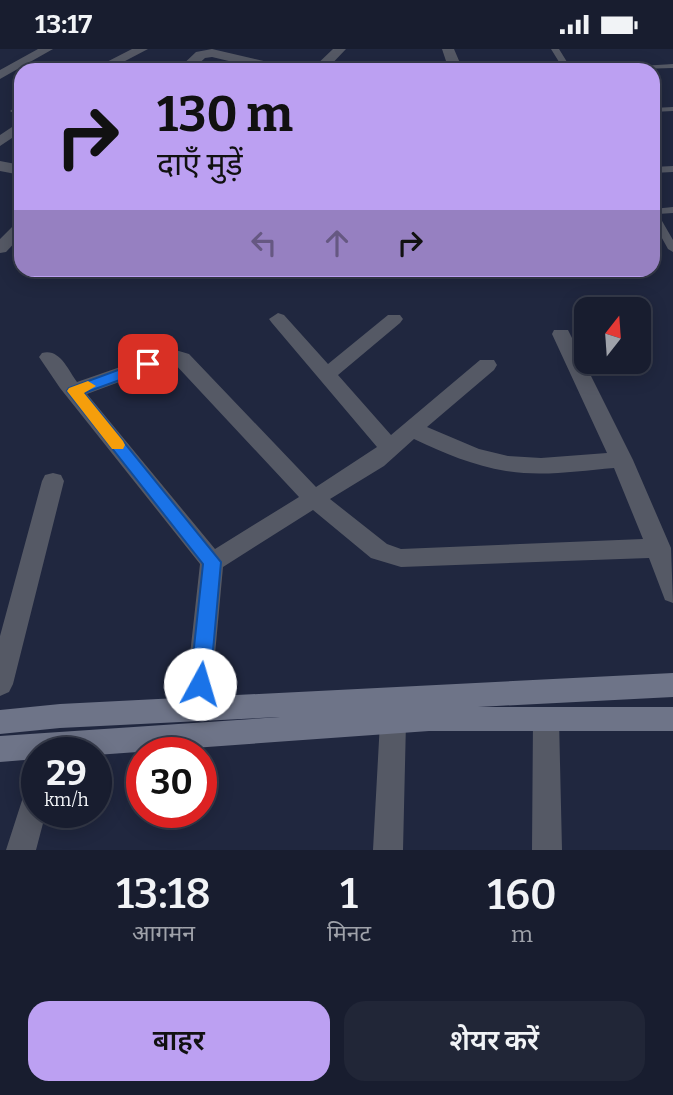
<!DOCTYPE html>
<html lang="hi">
<meta charset="utf-8">
<style>
:root{--surface:#181d2f;--page:#212637;--text:#f1f3f6;--muted:#9fa2aa;--line:#363b4b;--accent:#bca0f2}
body{margin:0;font-family:Bitter,"Noto Sans Devanagari",serif;background:var(--page);color:var(--text);height:100vh;display:flex;flex-direction:column;font-size:26px;white-space:nowrap}
*{box-sizing:border-box;margin:0}
p{font-size:23px;color:var(--muted)}
.icon{flex:none;width:38px;height:38px;fill:none;stroke:currentColor;stroke-width:2;stroke-linecap:round;stroke-linejoin:round}
.map{position:relative;height:801px;overflow:hidden}
.sheet{display:flex;flex-direction:column;background:var(--surface);flex:1}
.sheet>*{flex:none}
.hud{position:absolute;left:14px;top:14px;width:646px;height:214px;border-radius:21px;box-shadow:0 4px 18px #0003,0 0 0 2px var(--line);background:#bca0f2;color:#111;overflow:hidden}
.needle{width:46px;rotate:17deg}
.controls{position:absolute;left:574px;top:248px;display:grid;gap:14px}
.controls a{display:grid;place-items:center;width:77px;height:77px;border-radius:14px;background:var(--surface);box-shadow:0 4px 18px #0003,0 0 0 2px var(--line);font-size:35px}
.speed{position:absolute;left:21px;top:688px;display:flex;gap:14px;font-size:35px;font-weight:700;text-align:center}
.speed>*{display:grid;place-content:center;width:91px;height:91px;border-radius:50%;background:var(--surface);box-shadow:0 4px 18px #0003,0 0 0 2px var(--line);line-height:1}
.speed small{font-size:18px;font-weight:400}
.speed .limit{border:10px solid #d22;background:#fff;color:#111}
.pin{position:absolute;display:grid;place-items:center;width:60px;height:60px;color:#fff;margin:-30px;border-radius:14px;box-shadow:0 4px 10px #0006}
.me{position:absolute;width:77px;margin:-38px;rotate:6deg;stroke-linejoin:round;filter:drop-shadow(0 0 5px #0008)}
.turn{display:flex;align-items:center;gap:24px;height:147px;padding:0 28px;font-size:32px}
.turn .icon{width:91px;height:91px;stroke-width:2.5}
.turn b{display:block;font-size:49px;line-height:60px}
.lanes{display:flex;align-items:center;height:66px;padding:0 28px;background:#0003;justify-content:center;gap:35px;direction:ltr}
.lanes .off{opacity:.35}
.eta{display:flex;justify-content:space-evenly;align-items:center;height:119px;text-align:center}
.eta b{font-size:42px;font-weight:600;line-height:49px}
.cta{display:flex;gap:14px;margin-top:auto;padding:14px 28px}
.cta a{flex:1;height:80px;border-radius:21px;background:var(--accent);color:#111;font-size:28px;font-weight:600;line-height:80px;text-align:center}
.cta a+a{background:var(--page);color:var(--text)}
.status{display:flex;justify-content:space-between;align-items:center;height:49px;padding:0 35px;background:var(--surface);direction:ltr}
.status svg{height:19px;fill:currentColor}
.map>svg:first-child{display:block}
</style>
<div class="status"><b>13:17</b><svg viewBox="0 0 49 12"><path d="M0 12V9h3v3zM5 12V6h3v6zM10 12V3h3v9zM15 12V0h3v12zM26 1h20v11H26zM47 4h2v5h-2z"/></svg></div>
<div class="map">
<svg width="673" height="801" viewBox="0 0 673 801">
<rect width="100%" height="100%" fill="#20273f"/>
<g fill="none" stroke-linecap="round" stroke-linejoin="round">
<path fill="#555965" fill-rule="evenodd" d="M551 0H559L572 21H564Z
M673 15V19L605 21 609 19Z
M673 58V62L653 63V59Z
M673 117V123L653 124V118Z
M673 158V164L658 165 673 191V203L668 200 653 173V160Z"/>
<path fill="#555965" fill-rule="evenodd" d="M38 0H53L0 30V21Z
M132 0H148L108 21H91Z
M212 0 289 18 291 21H267L212 8 205 9 192 21H177L196 3Z
M333 0H346L326 21H311Z
M442 0H454L463 21H449Z
M21 54V69L10 62Z
M21 72V83L0 97V86Z
M0 112 21 116V126L0 122Z
M21 173V187L6 203 0 204V190L15 175Z
M278 264 284 266 328 315 388 266H400L403 270 400 274 338 326 391 386 480 311H494L497 316 494 321 427 378 479 400 508 407 541 409 607 404 552 285 554 281H568L633 411 671 499 673 554 665 551 649 509 401 518 371 509 313 461 223 518 210 660 206 669 197 672 188 669 184 660 200 515 60 339 39 308 42 304C60 299 68 321 77 333L172 300 189 305 316 438 377 398 272 274 269 270ZM173 313 299 448 215 500 87 345ZM414 390C444 404 474 417 506 422 542 428 578 422 614 419L643 490 401 500 387 495 330 450 384 417Z
M53 424 61 426 64 432 13 635 9 643 0 647V587L42 432 45 426Z
M546 658 555 661 559 670 562 801H532L533 670 537 661Z
M393 661 402 664 406 673 403 801H373L380 673 384 664Z
M37 732V763H46L36 801H6L27 736Z"/>
<path fill="#6e7488" fill-rule="evenodd" d="M673 624V648L478 658H673V682H429L96 706V704H37V710L0 713V687L280 668 60 679 0 685V661L60 655Z"/>
</g>
<path fill="#1a73e8" stroke="#114b97" stroke-width="2" d="M148 310 153 312 155 315 153 319 84 344 221 513 210 635 207 641 200 644 193 641 190 635 203 515 67 342 69 339Z"/>
<path fill="#f59e0b" d="M88 332 96 337 84 344 123 392 125 396 123 400H112L67 342 69 339Z"/>
</svg>
<div class="controls">
<a><svg class="needle" viewBox="-14 -14 28 28"><path d="M0-13l5 13h-10z" fill="#e53935"/><path d="M0 13l5-13h-10z" fill="#9fa2aa"/></svg></a>
</div>
<div class="speed"><div>29<small>km/h</small></div><div class="limit">30</div></div>
<div class="pin" style="left:148px;top:315px;background:#d93025"><svg class="icon" aria-label="arrive" viewBox="0 0 24 24"><path d="M6 21V4h12l-3 4 3 4H6"/></svg></div>
<svg class="me" style="left:200px;top:635px" viewBox="-20 -20 40 40"><circle r="19" fill="#fff"/><path d="M0-13L10 11 0 6-10 11z" fill="#1a73e8"/></svg>
<div class="hud">
<div class="turn"><svg class="icon" aria-label="right" viewBox="0 0 24 24"><path d="M7 20v-9h11M14 6l5 5-5 5"/></svg><div><b>130 m</b>दाएँ मुड़ें</div></div>
<div class="lanes"><svg class="icon off" aria-label="left" viewBox="0 0 24 24"><path d="M17 20v-9H6M10 6l-5 5 5 5"/></svg><svg class="icon off" aria-label="ahead" viewBox="0 0 24 24"><path d="M12 20V5M6 11l6-6 6 6"/></svg><svg class="icon" aria-label="right" viewBox="0 0 24 24"><path d="M7 20v-9h11M14 6l5 5-5 5"/></svg></div>
</div>
</div>
<section class="sheet">
<div class="eta">
<div><b>13:18</b><p>आगमन</p></div>
<div><b>1</b><p>मिनट</p></div>
<div><b>160</b><p>m</p></div>
</div>
<div class="cta"><a>बाहर</a><a>शेयर करें</a></div>
</section>
